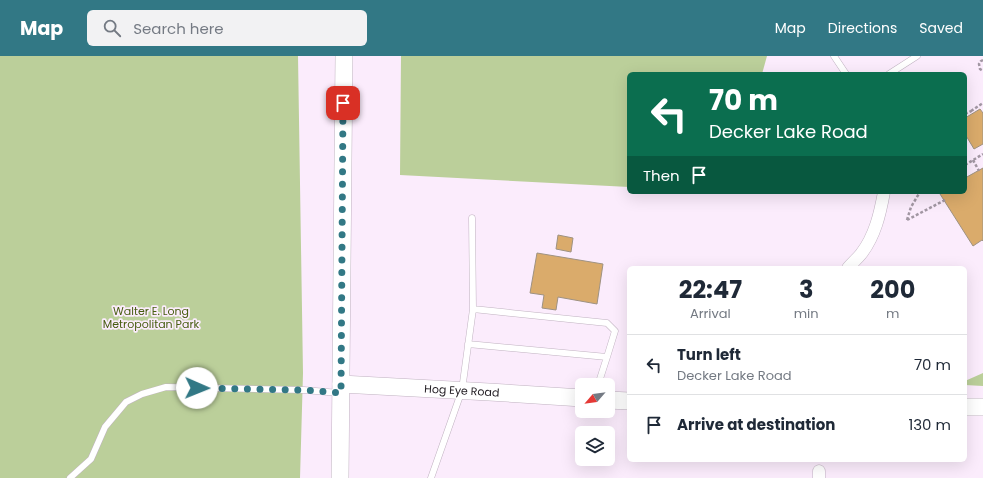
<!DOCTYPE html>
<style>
:root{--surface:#fff;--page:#f2f2f3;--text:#1f2937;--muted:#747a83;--line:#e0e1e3;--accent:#327885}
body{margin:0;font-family:Poppins,sans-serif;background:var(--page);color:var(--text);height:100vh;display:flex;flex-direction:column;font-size:15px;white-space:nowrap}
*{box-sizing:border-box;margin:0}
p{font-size:13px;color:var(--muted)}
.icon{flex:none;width:22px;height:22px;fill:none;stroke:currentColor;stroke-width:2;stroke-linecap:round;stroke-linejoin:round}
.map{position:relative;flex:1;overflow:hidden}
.sheet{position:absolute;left:627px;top:210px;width:340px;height:196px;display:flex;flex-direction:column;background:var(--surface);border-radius:6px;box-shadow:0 4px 16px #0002}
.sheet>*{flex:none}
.banner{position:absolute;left:627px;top:16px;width:340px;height:122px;border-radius:6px;box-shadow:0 4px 16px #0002;background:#0b6e4f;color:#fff;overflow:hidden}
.needle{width:26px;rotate:242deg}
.controls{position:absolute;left:575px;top:322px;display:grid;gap:8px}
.controls a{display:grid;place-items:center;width:40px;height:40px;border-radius:6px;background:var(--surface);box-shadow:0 4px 16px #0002;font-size:20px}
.pin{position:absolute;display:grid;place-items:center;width:34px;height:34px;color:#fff;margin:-17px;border-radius:8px;box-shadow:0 2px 6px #0006}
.me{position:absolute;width:44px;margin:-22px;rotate:91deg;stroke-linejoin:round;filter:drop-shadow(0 0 3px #0008)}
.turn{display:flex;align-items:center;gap:14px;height:84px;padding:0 16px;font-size:18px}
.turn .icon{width:52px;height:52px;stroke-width:2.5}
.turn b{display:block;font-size:28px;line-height:34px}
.then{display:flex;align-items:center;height:38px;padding:0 16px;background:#0003;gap:8px;font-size:15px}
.eta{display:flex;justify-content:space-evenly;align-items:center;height:68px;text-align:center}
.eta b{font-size:24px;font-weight:700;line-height:28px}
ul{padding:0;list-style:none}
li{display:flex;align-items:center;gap:12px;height:60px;padding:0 16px;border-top:1px solid var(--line)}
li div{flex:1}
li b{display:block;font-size:15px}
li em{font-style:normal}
header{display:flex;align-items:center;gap:24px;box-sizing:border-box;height:56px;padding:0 20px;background:var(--accent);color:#fff}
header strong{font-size:19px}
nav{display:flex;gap:22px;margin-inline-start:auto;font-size:14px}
.search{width:280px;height:36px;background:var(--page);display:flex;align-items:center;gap:10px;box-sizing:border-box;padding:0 14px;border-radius:6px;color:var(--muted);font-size:15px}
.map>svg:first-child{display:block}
</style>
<header>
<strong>Map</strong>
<div class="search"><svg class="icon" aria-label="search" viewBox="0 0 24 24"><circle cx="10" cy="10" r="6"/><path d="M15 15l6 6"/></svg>Search here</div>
<nav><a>Map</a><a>Directions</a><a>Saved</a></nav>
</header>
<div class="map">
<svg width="983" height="422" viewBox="0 0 983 422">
<rect width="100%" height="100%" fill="#fbecfc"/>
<path fill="#bbcf9a" d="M0 0H298L303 317 300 422H0Z
M401 0H767L762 18H629V131L400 119Z
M983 317V330L965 329V325Z"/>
<path fill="#daab6b" stroke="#9e9282" d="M980 53 983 57V88L974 93 965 78V62Z
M983 112V185L982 184 973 190 940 138 943 136H965V122Z
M558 179 573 182 571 196 556 193Z
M537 197 603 208 597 248 558 241 556 254 542 252 544 239 530 237Z"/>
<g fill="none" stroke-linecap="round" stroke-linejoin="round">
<g stroke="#c0b2c1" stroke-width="7">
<path id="lane" d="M834 0 846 18
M889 18 917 0
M472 162 473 253
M468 288 607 301 598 329
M70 422 91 403 105 371 126 346 142 338 166 331 304 334 339 337
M431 422 462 334 473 253 607 267 615 275 607 301"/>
</g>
<g stroke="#c0b2c1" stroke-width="13">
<path id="street" d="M848 212C852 207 857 203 861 198 875 180 880 158 884 136
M819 422V415"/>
</g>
<g stroke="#c0b2c1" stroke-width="18">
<g id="secondary">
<path id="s1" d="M341 328 489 336 582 342"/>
<path d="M608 344 629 345"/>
<path d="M965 351H983"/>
<path d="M340 422 344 0"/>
</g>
</g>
<path stroke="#a297a3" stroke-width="2.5" stroke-dasharray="3 2" stroke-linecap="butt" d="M983 4 981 5 979 8 980 13 983 15
M971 55 983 47
M965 58 971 55 973 57
M973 104 979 115
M965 109 983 98
M907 164 945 144
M907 164 911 151 920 136"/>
<use href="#lane" stroke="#fff" stroke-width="6"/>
<use href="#street" stroke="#fff" stroke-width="12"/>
<use href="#secondary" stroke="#fff" stroke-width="17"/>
</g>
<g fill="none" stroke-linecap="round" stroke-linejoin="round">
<path stroke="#327885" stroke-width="7" stroke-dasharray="0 12.6" d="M197 332 304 334 341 337 343 47"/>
</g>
<g text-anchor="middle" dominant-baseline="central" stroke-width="3.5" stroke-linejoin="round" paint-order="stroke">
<g font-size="11" fill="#475d10" stroke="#fbecfc">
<text x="151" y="255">Walter E. Long<tspan x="151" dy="13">Metropolitan Park</tspan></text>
</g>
<g font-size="11" fill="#1e191f" stroke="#fbecfc">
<text stroke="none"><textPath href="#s1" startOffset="121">Hog Eye Road</textPath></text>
</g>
</g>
</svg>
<div class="controls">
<a><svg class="needle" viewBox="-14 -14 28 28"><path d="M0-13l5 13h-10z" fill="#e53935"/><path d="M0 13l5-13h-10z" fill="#747a83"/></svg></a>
<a><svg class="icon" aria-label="layers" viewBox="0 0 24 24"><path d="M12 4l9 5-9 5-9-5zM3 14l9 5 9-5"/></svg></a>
</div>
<div class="pin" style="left:343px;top:47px;background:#d93025"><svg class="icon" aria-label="arrive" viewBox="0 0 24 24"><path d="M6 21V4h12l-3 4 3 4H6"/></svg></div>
<svg class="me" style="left:197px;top:332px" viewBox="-20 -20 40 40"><circle r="19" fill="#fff"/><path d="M0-13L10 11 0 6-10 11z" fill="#327885"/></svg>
<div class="banner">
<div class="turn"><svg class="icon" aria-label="left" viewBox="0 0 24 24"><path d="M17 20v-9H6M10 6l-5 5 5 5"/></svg><div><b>70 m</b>Decker Lake Road</div></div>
<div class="then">Then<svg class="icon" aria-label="arrive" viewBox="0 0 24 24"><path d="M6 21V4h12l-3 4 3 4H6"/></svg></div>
</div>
<section class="sheet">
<div class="eta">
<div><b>22:47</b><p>Arrival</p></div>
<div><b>3</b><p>min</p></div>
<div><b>200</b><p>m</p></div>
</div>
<ul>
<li><svg class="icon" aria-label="left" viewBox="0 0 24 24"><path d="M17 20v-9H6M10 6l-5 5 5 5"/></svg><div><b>Turn left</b><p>Decker Lake Road</p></div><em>70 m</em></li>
<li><svg class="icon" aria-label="arrive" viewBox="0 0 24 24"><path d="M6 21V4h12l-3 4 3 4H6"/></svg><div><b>Arrive at destination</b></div><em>130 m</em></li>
</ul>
</section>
</div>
